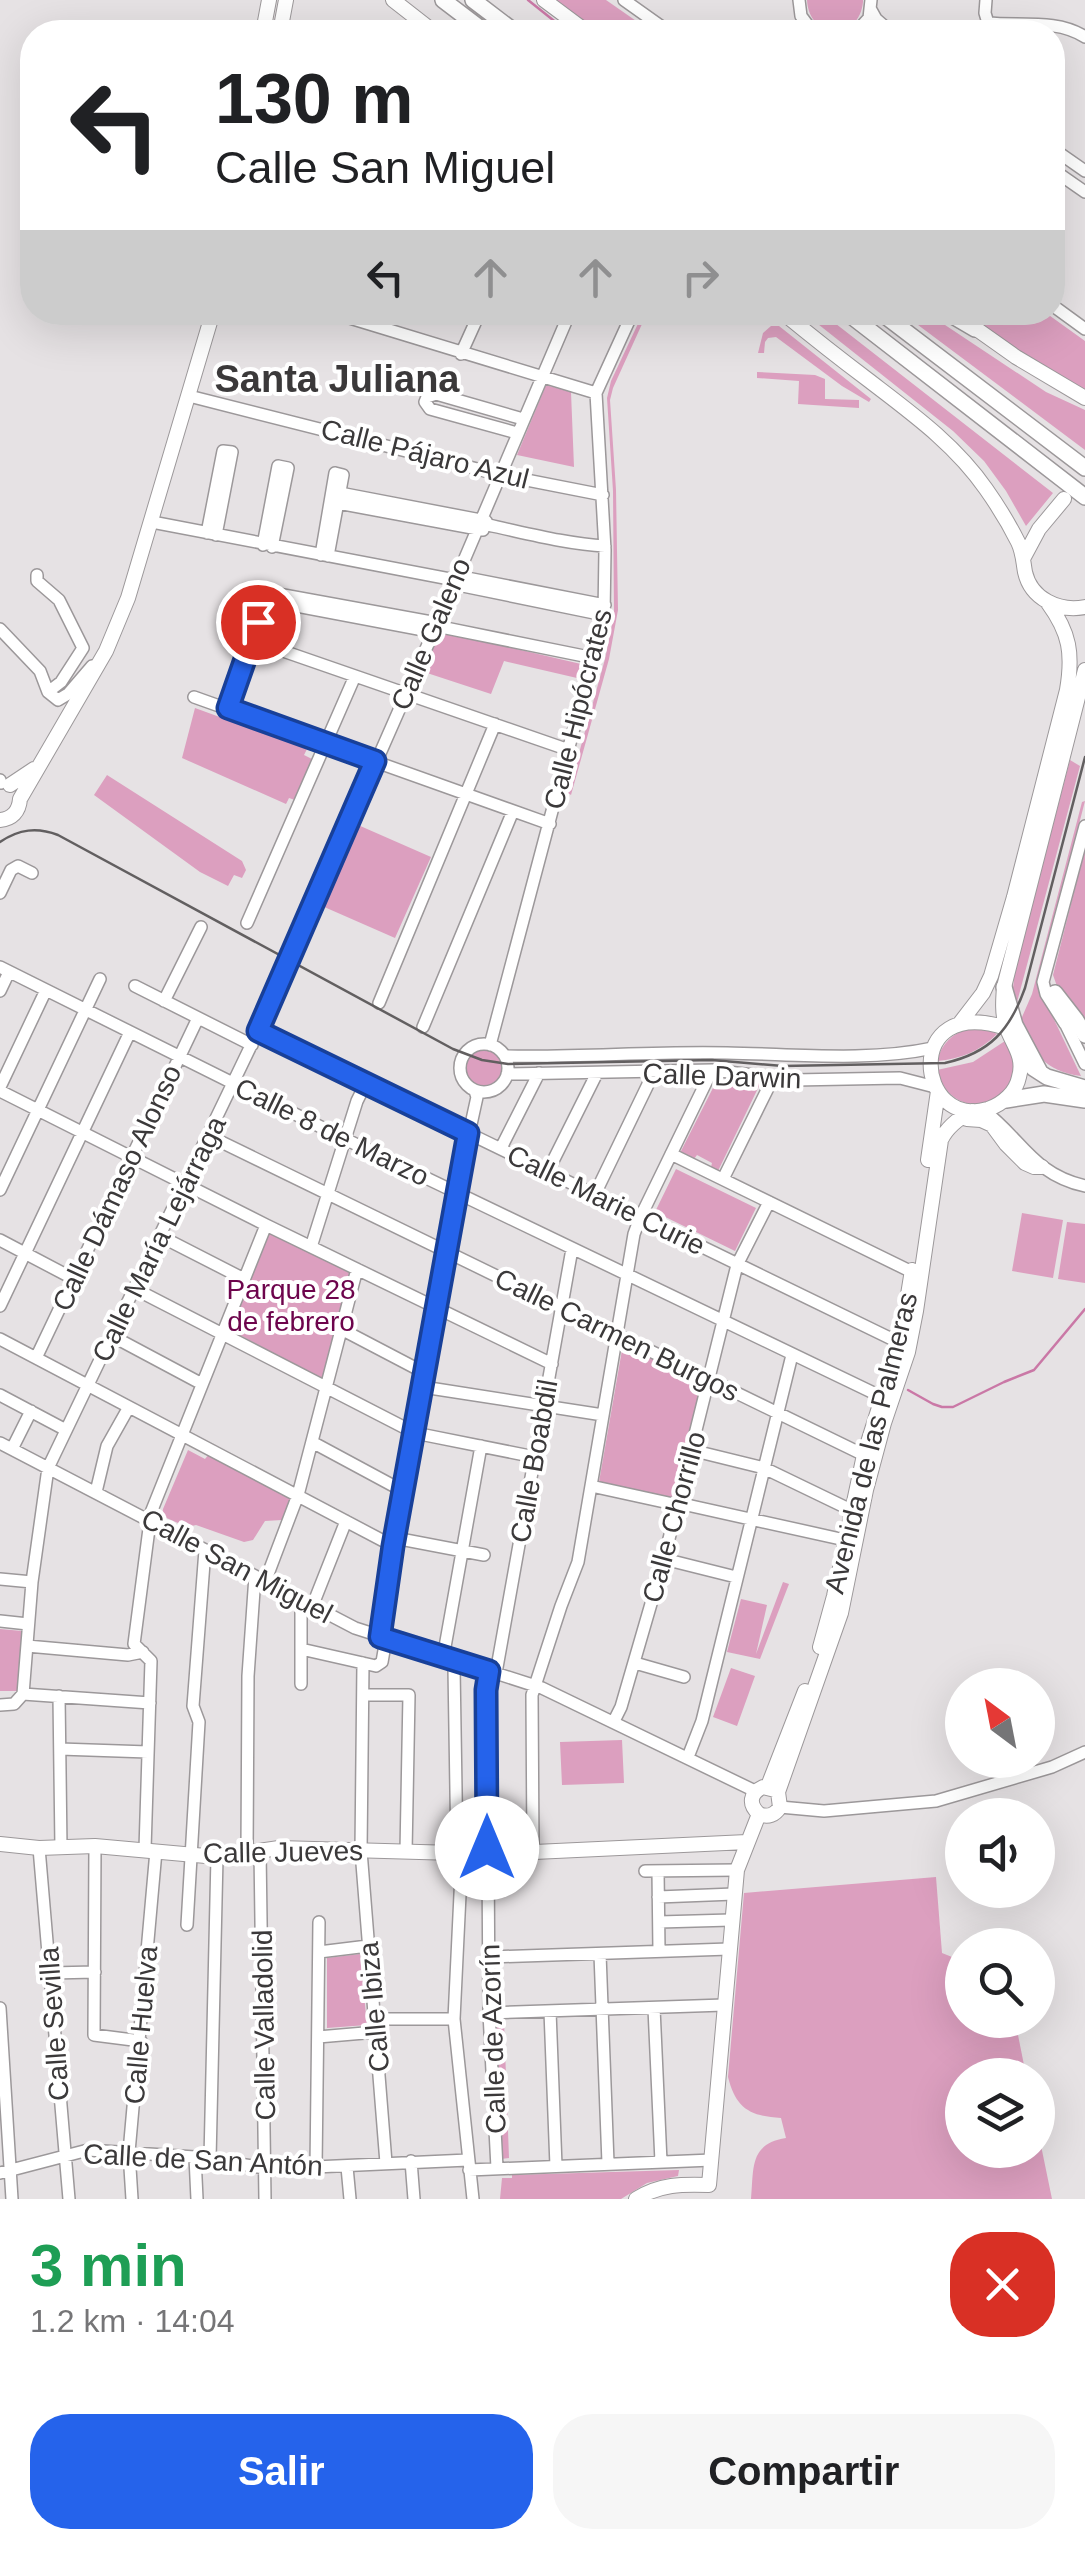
<!DOCTYPE html>
<html lang="es">
<meta charset="utf-8">
<style>
:root{--surface:#fff;--page:#f6f6f6;--text:#202124;--muted:#757577;--accent:#2563eb}
body{margin:0;font-family:Helvetica,sans-serif;background:var(--page);color:var(--text);height:100vh;display:flex;flex-direction:column;font-size:38px;white-space:nowrap}
*{box-sizing:border-box;margin:0}
p{font-size:32px;color:var(--muted)}
.icon{flex:none;width:55px;height:55px;fill:none;stroke:currentColor;stroke-width:2;stroke-linecap:round;stroke-linejoin:round}
.map{position:relative;height:2199px;overflow:hidden}
.side{display:flex;flex-direction:column;background:var(--surface);flex:1}
.side>*{flex:none}
.banner{position:absolute;left:20px;top:20px;width:1045px;height:305px;border-radius:40px;box-shadow:0 10px 40px #0002;background:#fff;color:var(--text);overflow:hidden}
.needle{width:65px;rotate:328deg}
.controls{position:absolute;left:945px;top:1668px;display:grid;gap:20px}
.controls a{display:grid;place-items:center;width:110px;height:110px;border-radius:50%;background:var(--surface);box-shadow:0 10px 40px #0002;font-size:50px}
.pin{position:absolute;display:grid;place-items:center;width:85px;height:85px;color:#fff;margin:-42px;border:5px solid #fff;border-radius:50%;box-shadow:0 2px 10px #0007}
.me{position:absolute;width:110px;margin:-55px;rotate:0deg;stroke-linejoin:round;filter:drop-shadow(0 0 8px #0008)}
.turn{display:flex;align-items:center;gap:35px;height:210px;padding:0 30px;font-size:45px}
.turn .icon{width:130px;height:130px;stroke-width:2.5}
.turn b{display:block;font-size:70px;line-height:85px}
.lanes{display:flex;align-items:center;height:95px;padding:0 30px;background:#0003;justify-content:center;gap:50px;direction:ltr}
.lanes .off{opacity:.35}
.round{display:grid;place-items:center;flex:none;width:105px;height:105px;border-radius:40px;background:var(--page)}
.headline{display:flex;align-items:center;justify-content:space-between;height:170px;padding:0 30px}
h1{font-size:60px;font-weight:800;line-height:75px;color:#1e9e55}
.cta{display:flex;gap:20px;margin-top:auto;padding:20px 30px}
.cta a{flex:1;height:115px;border-radius:40px;background:var(--accent);color:#fff;font-size:40px;font-weight:800;line-height:115px;text-align:center}
.cta a+a{background:var(--page);color:var(--text)}
.map>svg:first-child{display:block}
</style>
<div class="map">
<svg width="1085" height="2199" viewBox="0 0 1085 2199">
<rect width="100%" height="100%" fill="#e6e2e4"/>
<path fill="#dc9fbf" d="M556 0H606L652 32H599Z
M807 0H863V2C859 42 809 40 807 0Z
M643 313H647L613 388 610 400 616 490 618 610 609 659 571 795 568 793 605 659 614 615 613 491 607 398 611 381Z
M804 313H822L1053 493 1026 526 1006 491 984 461 953 431Z
M902 313H927L1046 392 1085 410V450Z
M966 313H1046L1085 341V392L1024 356Z
M771 326H779L871 399 869 402 842 386 776 337 768 338 765 342 764 353H758L763 333Z
M757 372 815 375 825 379V399L859 400V408L798 404 799 381 757 378Z
M546 385 571 392 574 467 517 455Z
M439 631 581 664 577 678 504 661 491 694 424 672Z
M195 708 307 749 304 755 312 759 295 800 289 798 286 804 182 758Z
M1070 760 1080 766 1016 1006 1013 988 1015 970Z
M107 775 242 861 246 870 242 878 234 875 228 886 200 872 94 795Z
M1085 801 1040 975 1050 1011 1081 1076C1043 1071 1036 1053 1019 1024L1032 994 1082 802Z
M358 825 431 857 395 938 322 906Z
M1085 849V1026L1058 989 1053 975Z
M969 1028 986 1029 997 1034C980 1051 961 1059 937 1061 942 1043 952 1034 969 1028Z
M1005 1041C1042 1093 956 1137 937 1070L973 1062Z
M465 1069a19 19 0 1 1 38 0a19 19 0 1 1-38 0Z
M730 1078H740L761 1082 718 1171 711 1167 712 1163 697 1155 694 1159 680 1153 716 1082H729Z
M676 1169 756 1208 735 1251 655 1212Z
M1022 1213 1063 1220 1053 1278 1012 1271Z
M1067 1222 1085 1224V1283L1058 1279Z
M267 1232 351 1270 322 1380 229 1329Z
M633 1348 703 1382 674 1499 599 1482 622 1350 630 1354Z
M188 1450 205 1459 209 1454 291 1498 282 1520 265 1521 253 1540 244 1542 196 1525 178 1529V1523L162 1516 163 1509Z
M783 1582 789 1584 760 1659 727 1652 741 1599 767 1605 756 1654Z
M0 1629 22 1631 17 1691H0Z
M731 1668 755 1676 737 1726 713 1717Z
M622 1740 624 1783 562 1785 560 1742Z
M936 1877 942 1953 962 1961V2020H1015L1026 2075H962V2150H1038V2131L1052 2199H751C754 2168 749 2144 786 2138L781 2118C749 2116 736 2108 728 2077L744 1893Z
M360 1954 367 2025 327 2028V1958Z
M504 2021 509 2158 501 2159 496 2022Z
M679 2170 678 2176 647 2183 621 2199H500L502 2178H512V2175Z"/>
<g fill="none" stroke-linecap="round" stroke-linejoin="round">
<path stroke="#ca78a6" stroke-width="2.5" d="M528 0 568 32
M908 1390 933 1404 942 1407H953L1004 1382 1034 1370 1085 1309"/>
<g stroke="#9c989a" stroke-width="14">
<path id="minor" d="M624 0 669 32
M799 0 801 16 813 32
M986 0 985 13 988 23C1020 26 1058 19 1085 37
M871 10 876 19 891 32
M856 32 869 18 871 0
M1052 148 1085 171
M1052 169 1085 192
M1052 305 1085 329
M330 312 596 393
M461 354 480 312
M189 396 501 475 603 495
M517 433 430 409 425 402 427 397 436 394 523 419
M340 493 486 521 488 525C526 533 567 544 605 546
M338 503 483 530
M152 522 455 580
M207 533 223 451 232 452 216 535
M263 545 278 466 288 468 272 547
M321 555 335 473 343 475 328 556
M37 575V581L59 600 83 648 61 682 48 692
M457 576 605 605
M453 584 604 615
M265 600 434 632
M436 626 584 656
M0 629 40 671 48 692
M250 644 257 642 569 750
M48 692 58 700 68 694 92 666
M194 697 550 824
M228 708 267 592 437 623
M0 780 1 783
M0 893 11 870 18 866 32 873
M247 923 355 676
M0 967 345 1139 882 1397
M135 986 252 1045
M0 991 9 972
M164 1001 201 927
M379 1003 495 724
M1063 1019 1085 1064
M1065 1024 1046 994 1043 982 1085 826
M423 1027 513 811
M258 1031 900 1343
M460 1068a24 24 0 1 1 48 0a24 24 0 1 1-48 0Z
M490 1045 604 615 605 550 596 393 633 312
M505 1056C579 1058 653 1051 727 1053 794 1054 868 1062 933 1048
M507 1074 712 1070 794 1080 900 1078 935 1087
M0 1087 46 990
M0 1091 266 1225 552 1364
M983 1110C1021 1138 1032 1174 1085 1186
M209 1136 864 1455
M501 1148 539 1073
M671 1154 912 1272
M548 1171 597 1073
M723 1179 773 1078
M0 1190 100 979
M595 1194 654 1072
M160 1236 244 1279
M0 1240 74 1279
M311 1247 357 1101 366 1083
M135 1289 415 1433 535 1457
M0 1306 130 1032
M341 1329 425 1373
M112 1336 202 1384
M0 1339 393 1546
M36 1358 198 1018
M423 1387 603 1415
M0 1395 66 1430
M312 1442 403 1491
M0 1443 355 1628 542 1688 755 1791
M12 1449 31 1411
M691 1450 764 1468 851 1510
M591 1486 678 1505
M96 1492 107 1446 129 1407
M678 1503 845 1540
M148 1520 266 1225
M395 1538 484 1555
M664 1559 736 1577
M0 1579 32 1582
M265 1582 298 1495 357 1269
M312 1607 346 1521
M0 1621 28 1624
M380 1637 393 1546 456 1193 477 1097 475 1091
M27 1646 128 1655 143 1652
M301 1649 376 1666 382 1662 386 1639
M443 1658 481 1446
M456 1661 454 1668 457 1852
M363 1663 361 1851 386 2163
M635 1663 684 1677
M489 1671 487 1690 489 2013 497 2168
M496 1673 572 1249
M301 1684V1602
M23 1694 32 1582 48 1468 258 1031 436 626 570 312
M23 1694 150 1703
M363 1695H409L406 1852
M59 1696 61 1848
M0 1705 14 1704 23 1694
M614 1721 621 1707 664 1559 737 1265 769 1202
M60 1749 148 1752
M688 1757 702 1721 792 1355
M780 1807 824 1811 936 1801 1052 1767 1085 1752
M95 1846 94 2035 141 2041
M39 1848 69 2199
M145 1849 151 1661 134 1644 150 1521
M260 1851 265 2199
M533 1851 532 1695 561 1606 578 1562 634 1234 640 1218 712 1070
M247 1852 248 1676 255 1576
M462 1853 454 2019 473 2199
M645 1871 737 1870
M658 1871 659 1951
M658 1897 734 1894
M659 1922 731 1920
M187 1925 199 1722 193 1706 205 1550
M319 1952 368 1946
M600 1954 608 2163
M490 1957 729 1949
M51 1973 95 1972
M0 2008 12 2199
M654 2008 661 2162
M550 2011 556 2166
M489 2013 724 2005
M375 2019H454
M318 2037 376 2032
M195 2157 197 2199
M210 2159 217 1857
M411 2161 414 2199
M347 2167 350 2199
M316 2168 319 1922
M469 2170 712 2160
M0 2173 88 2150 195 2157 271 2169 468 2160
M132 2199 129 2152 156 1851"/>
</g>
<g stroke="#9c989a" stroke-width="16">
<path id="major" d="M393 0 434 32
M544 0 587 32
M263 32 269 0
M280 32 286 0
M782 312C810 335 839 358 867 379 910 412 955 444 986 489 998 506 1009 524 1018 542 1023 552 1023 561 1025 572 1031 599 1059 612 1085 607
M968 323 1016 357 1085 398
M1024 557 1039 529 1064 499
M10 785 34 769
M0 820C12 819 19 812 20 799L106 651 128 598 213 312
M960 1023 983 993 991 976 1014 897 1067 690C1073 654 1070 633 1048 603
M1006 1028C901 993 916 1131 988 1109 1003 1104 1016 1092 1019 1077 1025 1056 1012 1044 1006 1026 1002 1013 1003 1000 1004 987L1085 670
M967 1119 981 1120 992 1125 1006 1144 1025 1163 1034 1167H1042
M928 1160 938 1091
M820 1647 834 1596 864 1455 901 1338 912 1270
M768 1786 805 1691
M759 1814C768 1818 775 1815 780 1807L778 1792 841 1613 866 1490 884 1423 908 1352 916 1311 941 1140C947 1127 959 1118 972 1111
M759 1814C748 1804 750 1793 763 1787L775 1790
M0 1844 39 1848 95 1846 217 1857 279 1848 490 1854 747 1842
M636 2199C660 2184 682 2184 709 2185L737 1870 759 1814"/>
</g>
<g stroke="#9c989a" stroke-width="18">
<path id="highway" d="M443 0 485 32
M473 0 515 32
M846 312 1085 497
M880 312 1085 468
M946 312 975 329
M1004 987 1015 1025 1040 1072
M1055 993 1076 1020 1085 1035
M1033 1068 1047 1077 1085 1088
M1006 1100 1044 1094 1085 1100"/>
</g>
<use href="#minor" stroke="#fff" stroke-width="11"/>
<use href="#major" stroke="#fff" stroke-width="14"/>
<use href="#highway" stroke="#fff" stroke-width="15"/>
<path stroke="#625f60" stroke-width="2.5" d="M0 842C19 829 37 827 58 835L453 1049 482 1060 508 1064 712 1060 783 1066 945 1063C990 1053 1010 1030 1025 988L1085 757"/>
</g>
<g fill="none" stroke-linecap="round" stroke-linejoin="round">
<g stroke="#184099" stroke-width="25">
<path id="route" d="M258 622 228 708 375 761 258 1031 468 1133 393 1546 380 1637 489 1671 486 1690 487 1848"/>
</g>
<use href="#route" stroke="#2563eb" stroke-width="18"/>
</g>
<g text-anchor="middle" dominant-baseline="central" stroke-width="8" stroke-linejoin="round" paint-order="stroke">
<g font-size="28" fill="#3b393a" stroke="#fff">
<text transform="translate(425 454) rotate(14)">Calle Pájaro Azul</text>
<text transform="translate(431 634) rotate(-67)">Calle Galeno</text>
<text transform="translate(578 709) rotate(-76)">Calle Hipócrates</text>
<text transform="translate(722 1076) rotate(2)">Calle Darwin</text>
<text transform="translate(332 1132) rotate(26)">Calle 8 de Marzo</text>
<text transform="translate(117 1188) rotate(-65)">Calle Dámaso Alonso</text>
<text transform="translate(606 1200) rotate(26)">Calle Marie Curie</text>
<text transform="translate(159 1239) rotate(-64)">Calle María Lejárraga</text>
<text transform="translate(617 1335) rotate(26)">Calle Carmen Burgos</text>
<text transform="translate(871 1443) rotate(-76)">Avenida de las Palmeras</text>
<text transform="translate(534 1461) rotate(-80)">Calle Boabdil</text>
<text transform="translate(674 1517) rotate(-75)">Calle Chorrillo</text>
<text transform="translate(237 1566) rotate(28)">Calle San Miguel</text>
<text transform="translate(283 1852) rotate(-1)">Calle Jueves</text>
<text transform="translate(374 2007) rotate(-95)">Calle Ibiza</text>
<text transform="translate(54 2024) rotate(-94)">Calle Sevilla</text>
<text transform="translate(141 2025) rotate(-85)">Calle Huelva</text>
<text transform="translate(264 2025) rotate(-91)">Calle Valladolid</text>
<text transform="translate(493 2039) rotate(-92)">Calle de Azorín</text>
<text transform="translate(203 2160) rotate(3)">Calle de San Antón</text>
</g>
<g font-size="28" fill="#6d044c" stroke="#fff">
<text x="291" y="1289">Parque 28<tspan x="291" dy="32">de febrero</tspan></text>
</g>
<g font-size="38" font-weight="bold" fill="#3b393a" stroke="#fff">
<text x="337" y="379">Santa Juliana</text>
</g>
</g>
</svg>
<div class="controls">
<a><svg class="needle" viewBox="-14 -14 28 28"><path d="M0-13l5 13h-10z" fill="#e53935"/><path d="M0 13l5-13h-10z" fill="#757577"/></svg></a>
<a><svg class="icon" aria-label="sound" viewBox="0 0 24 24"><path d="M4 9h4l5-4v14l-5-4H4zM17 9q2 3 0 6"/></svg></a>
<a><svg class="icon" aria-label="search" viewBox="0 0 24 24"><circle cx="10" cy="10" r="6"/><path d="M15 15l6 6"/></svg></a>
<a><svg class="icon" aria-label="layers" viewBox="0 0 24 24"><path d="M12 4l9 5-9 5-9-5zM3 14l9 5 9-5"/></svg></a>
</div>
<div class="pin" style="left:258px;top:622px;background:#d93025"><svg class="icon" aria-label="arrive" viewBox="0 0 24 24"><path d="M6 21V4h12l-3 4 3 4H6"/></svg></div>
<svg class="me" style="left:487px;top:1848px" viewBox="-20 -20 40 40"><circle r="19" fill="#fff"/><path d="M0-13L10 11 0 6-10 11z" fill="#2563eb"/></svg>
<div class="banner">
<div class="turn"><svg class="icon" aria-label="left" viewBox="0 0 24 24"><path d="M17 20v-9H6M10 6l-5 5 5 5"/></svg><div><b>130 m</b>Calle San Miguel</div></div>
<div class="lanes"><svg class="icon" aria-label="left" viewBox="0 0 24 24"><path d="M17 20v-9H6M10 6l-5 5 5 5"/></svg><svg class="icon off" aria-label="ahead" viewBox="0 0 24 24"><path d="M12 20V5M6 11l6-6 6 6"/></svg><svg class="icon off" aria-label="ahead" viewBox="0 0 24 24"><path d="M12 20V5M6 11l6-6 6 6"/></svg><svg class="icon off" aria-label="right" viewBox="0 0 24 24"><path d="M7 20v-9h11M14 6l5 5-5 5"/></svg></div>
</div>
</div>
<section class="side">
<div class="headline"><div><h1>3 min</h1><p>1.2 km · 14:04</p></div><a class="round" style="background:#d93025;color:#fff"><svg class="icon" aria-label="close" viewBox="0 0 24 24"><path d="M6 6l12 12M18 6L6 18"/></svg></a></div>
<div class="cta"><a>Salir</a><a>Compartir</a></div>
</section>
